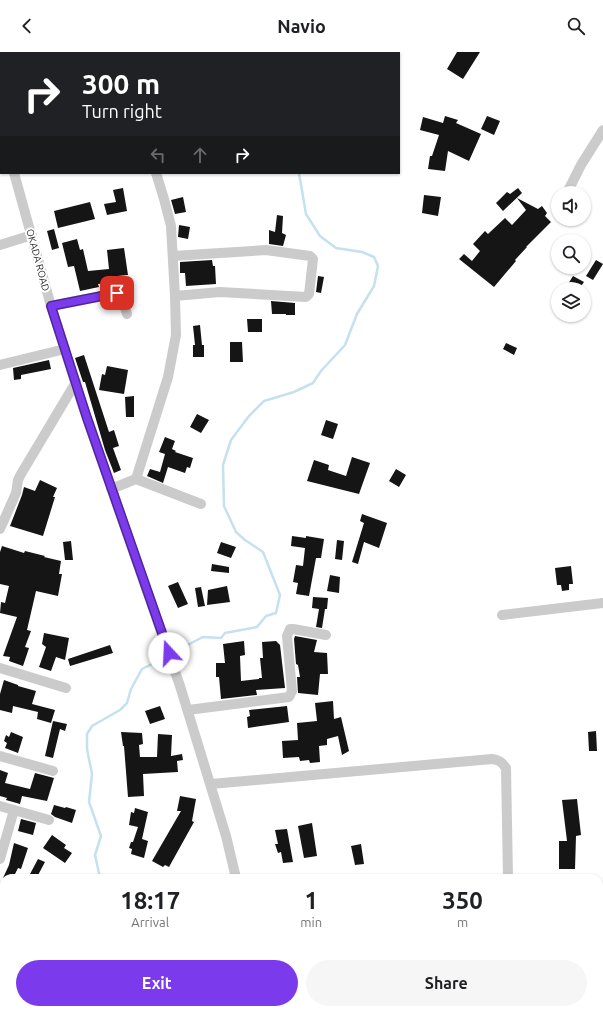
<!DOCTYPE html>
<style>
:root{--surface:#fff;--page:#f6f6f6;--text:#202124;--muted:#757577;--accent:#7c3aed}
body{margin:0;font-family:Ubuntu,sans-serif;background:var(--page);color:var(--text);height:100vh;display:flex;flex-direction:column;font-size:15px;white-space:nowrap}
*{box-sizing:border-box;margin:0}
p{font-size:13px;color:var(--muted)}
.icon{flex:none;width:22px;height:22px;fill:none;stroke:currentColor;stroke-width:2;stroke-linecap:round;stroke-linejoin:round}
.map{position:relative;flex:1;overflow:hidden}
.side{position:absolute;left:0px;top:822px;width:603px;height:140px;display:flex;flex-direction:column;background:var(--surface);border-radius:12px 12px 0 0;box-shadow:0 1px 3px #0004}
.side>*{flex:none}
.hud{position:absolute;left:0px;top:0px;width:400px;height:122px;box-shadow:0 1px 3px #0004;background:#202124;color:#fff;overflow:hidden}
.controls{position:absolute;left:551px;top:134px;display:grid;gap:8px}
.controls a{display:grid;place-items:center;width:40px;height:40px;border-radius:50%;background:var(--surface);box-shadow:0 1px 3px #0004;font-size:20px}
.pin{position:absolute;display:grid;place-items:center;width:34px;height:34px;color:#fff;margin:-17px;border-radius:8px;box-shadow:0 2px 6px #0006}
.me{position:absolute;width:44px;margin:-22px;rotate:340deg;stroke-linejoin:round;filter:drop-shadow(0 0 3px #0008)}
.turn{display:flex;align-items:center;gap:14px;height:84px;padding:0 16px;font-size:18px}
.turn .icon{width:52px;height:52px;stroke-width:2.5}
.turn b{display:block;font-size:28px;line-height:34px}
.lanes{display:flex;align-items:center;height:38px;padding:0 16px;background:#0003;justify-content:center;gap:20px;direction:ltr}
.lanes .off{opacity:.35}
.eta{display:flex;justify-content:space-evenly;align-items:center;height:68px;text-align:center}
.eta b{font-size:24px;font-weight:700;line-height:28px}
.button{display:flex;gap:8px;margin-top:auto;padding:8px 16px}
.button a{flex:1;height:46px;border-radius:24px;background:var(--accent);color:#fff;font-size:16px;font-weight:700;line-height:46px;text-align:center}
.button a+a{background:var(--page);color:var(--text)}
header{display:flex;justify-content:space-between;align-items:center;height:52px;padding:0 16px;background:var(--surface);font-size:18px;font-weight:700}
.map>svg:first-child{display:block}
</style>
<header><svg class="icon" aria-label="back" viewBox="0 0 24 24"><path d="M15 5l-7 7 7 7"/></svg>Navio<svg class="icon" aria-label="search" viewBox="0 0 24 24"><circle cx="10" cy="10" r="6"/><path d="M15 15l6 6"/></svg></header>
<div class="map">
<svg width="603" height="962" viewBox="0 0 603 962">
<rect width="100%" height="100%" fill="#fff"/>
<g fill="none" stroke-linecap="round" stroke-linejoin="round">
<path stroke="#c5e1ef" stroke-width="2.5" d="M354 1 355 0
M172 601 203 585 221 586 225 581 257 575 266 564 276 561 280 543 263 500 245 488 236 480 224 454 223 413 231 388 249 364 264 349 294 340 313 331 321 319 345 293 357 262 374 234 378 214 374 205 362 200 336 196 320 184 306 162 299 121
M100 826 95 803 101 784 89 750 92 722 87 697V682L92 674 120 658 127 651 131 637 142 617 168 604
M39 962 45 958"/>
</g>
<path fill="#151515" d="M457 0H480L463 27 447 17Z
M445 64 458 68 456 71 481 82 469 109 448 99 445 119 428 117 430 104H432L439 83 420 78 423 65 443 71Z
M487 64 500 69 494 83 481 77Z
M123 136 127 159 107 163 104 152 116 150 113 138Z
M518 136 522 141 503 159 496 151 507 140 510 142Z
M424 143 441 145 438 164 422 161Z
M183 145 186 160 175 162 171 148Z
M517 146 538 157 542 154 547 161 545 164 551 170 526 195H527L515 208 516 209 494 235 459 207 464 202 472 209 480 199 473 192 485 179 488 182 505 166 512 173 526 158Z
M90 150 95 167 58 176 54 159Z
M277 163 283 164 282 181 286 183 283 194 269 192V178L275 180Z
M179 173 190 175 188 187 178 185Z
M54 177 59 196 52 198 47 179Z
M77 187 80 198 83 197 88 219 109 217 107 198 124 196 128 223 107 225 108 231 98 232 99 235 80 239 74 214 68 215 62 191Z
M212 208 213 214H215L216 232 186 234 185 221H180V210Z
M596 208 603 212 593 228 586 224Z
M318 224 324 225 321 241 316 240Z
M573 224 584 230 579 237H565Z
M271 249 295 251V263H286V262H272Z
M247 267H262V280H248Z
M200 273 202 293H204V305H193V293H195L193 274Z
M230 290H242L243 310H230Z
M506 291 517 296 514 303 503 297Z
M84 303 109 380 114 378 119 394 113 396 121 418 114 421 105 398 85 330H83L75 306Z
M49 308 51 317 21 323V327L14 328 13 316Z
M107 314 128 318 124 342 99 338 102 322 105 323Z
M134 344V365H126L125 345Z
M197 362 209 368 201 381 190 375Z
M326 368 338 372 333 387 321 383Z
M165 385 175 389 172 397 176 399 175 400 193 406 190 416 187 415 185 421 168 415 163 431 147 424 150 417 160 420 165 402 159 400Z
M352 405 370 411 359 442 307 429 314 408 329 413 328 418 346 424Z
M396 417 406 423 399 435 389 429Z
M40 428 57 436 53 445H55L43 484 10 474 22 443 24 435 35 439Z
M362 462 387 471 379 496 364 490 358 512 352 510 364 471 360 469Z
M292 484 306 486V484L324 487 321 506H316L309 544 296 542 298 531 293 530 296 513 303 514 305 496 291 494Z
M337 488 344 489 342 508 335 507Z
M71 489 73 508H65L63 490Z
M221 490 236 495 231 506 217 501Z
M2 494 24 501 25 499 45 504 44 505 61 509 59 522H62L58 544 36 539 27 578 31 579 25 595 29 596 23 614 9 609 10 605 3 604 17 565 0 561 1 550 5 551 9 534 0 532V500Z
M212 512 229 515V521L211 519Z
M571 514 573 532H569V538L562 539 561 533H557L555 516Z
M330 523 340 525 339 541 327 539Z
M178 530 188 552 178 556 168 534Z
M227 534 230 550 207 553 208 538Z
M201 535 205 554 198 555 195 536Z
M313 545 328 546 327 557H325L322 576 316 575 319 557 312 556Z
M44 581 69 586 65 608 56 605 51 619 39 615 46 595 42 592Z
M295 584 317 588 314 600 327 601 328 622H320L318 643 298 641 297 625H300L298 613 296 612 294 587Z
M244 589 245 603 240 604 241 629 259 627V626H262L260 606H263L262 590 276 589 280 593 285 636 256 638 257 643 221 647 219 625H216V611H225L223 592Z
M110 593 113 601 70 614 68 607Z
M4 628 18 633V634L36 639 32 652 55 658 51 671 37 667 38 660 13 654 12 661 0 658V642Z
M333 649 334 667 341 665 349 699 342 703 338 684 327 687V693L319 694 320 710 310 711 309 708 300 709 299 705 283 706 282 689 298 688 297 671 317 669 315 651Z
M160 654 165 667 150 672 145 659Z
M287 654 289 670 248 676 247 665 250 664 249 658Z
M53 669 67 672 65 679 60 677 53 706 45 704Z
M596 679 597 699H589L588 680Z
M11 680 23 685 18 701 5 696 7 691 4 689 6 683 9 685Z
M121 680 142 681 143 692 139 693 140 705H157L158 682 172 683 171 704 182 702 183 708 177 709 178 720 143 722 144 744 128 745 124 694H123Z
M0 718 8 721 5 731 30 737 35 721 54 726 47 749 22 744 20 752 6 748 7 746 0 744Z
M180 744 196 747 192 769 194 770 169 815 165 813 163 815 152 809 181 759H177Z
M577 747 581 783 576 784 575 817H559V789H567L562 748Z
M54 753 65 756 66 755 76 758 72 771 55 765 51 762Z
M135 756 148 760 142 787 148 789 144 806 131 802 132 797 129 796 131 790H133L138 775 129 773 131 760 134 761Z
M21 767 36 771 33 783 18 779Z
M312 771 317 804 304 806 298 774Z
M287 777 293 810 283 811 281 800 278 801 275 792H278L275 778Z
M52 783 66 793 64 796 72 801 65 811 43 796Z
M14 791 28 796 21 817 18 816 13 826H3L9 813Z
M361 792 364 812 355 813 351 794Z
M38 807 45 810 37 825 30 822Z"/>
<g fill="none" stroke-linecap="round" stroke-linejoin="round">
<path stroke="#cbcbcb" stroke-width="10" d="M109 1 110 0
M216 1V0
M0 49 1 48
M0 73 1 77
M14 121 51 254 82 352 180 634 226 784 236 826
M567 141 581 113 603 78
M0 193 32 183
M173 204 266 198 310 204 313 207 309 242 306 245 220 240 175 244
M51 254 117 241 121 243 127 262
M0 313 65 297
M136 427 201 452
M111 437 136 427 168 325 176 283 175 244 171 174 164 147 156 121
M0 477 16 441 18 428 21 422 76 330
M502 563 603 551
M0 616 66 636
M188 658 289 645 292 639 287 584 290 577H293L326 583
M0 704 53 719
M211 732 492 707C499 708 502 710 506 716L508 826
M0 754 49 768
M0 807 14 758
M599 936H603
M253 958 254 962
M128 962 129 958"/>
</g>
<g fill="none" stroke-linecap="round" stroke-linejoin="round">
<g stroke="#51269a" stroke-width="10">
<path id="route" d="M117 241 51 254 87 366 169 601"/>
</g>
<use href="#route" stroke="#7c3aed" stroke-width="7"/>
</g>
<g text-anchor="middle" dominant-baseline="central" stroke-width="4" stroke-linejoin="round" paint-order="stroke">
<g font-size="10" fill="#2e2e2e" stroke="#fff">
<text transform="translate(38 208) rotate(75)">OKADA ROAD</text>
</g>
</g>
</svg>
<div class="controls">
<a><svg class="icon" aria-label="sound" viewBox="0 0 24 24"><path d="M4 9h4l5-4v14l-5-4H4zM17 9q2 3 0 6"/></svg></a>
<a><svg class="icon" aria-label="search" viewBox="0 0 24 24"><circle cx="10" cy="10" r="6"/><path d="M15 15l6 6"/></svg></a>
<a><svg class="icon" aria-label="layers" viewBox="0 0 24 24"><path d="M12 4l9 5-9 5-9-5zM3 14l9 5 9-5"/></svg></a>
</div>
<div class="pin" style="left:117px;top:241px;background:#d93025"><svg class="icon" aria-label="arrive" viewBox="0 0 24 24"><path d="M6 21V4h12l-3 4 3 4H6"/></svg></div>
<svg class="me" style="left:169px;top:601px" viewBox="-20 -20 40 40"><circle r="19" fill="#fff"/><path d="M0-13L10 11 0 6-10 11z" fill="#7c3aed"/></svg>
<div class="hud">
<div class="turn"><svg class="icon" aria-label="right" viewBox="0 0 24 24"><path d="M7 20v-9h11M14 6l5 5-5 5"/></svg><div><b>300 m</b>Turn right</div></div>
<div class="lanes"><svg class="icon off" aria-label="left" viewBox="0 0 24 24"><path d="M17 20v-9H6M10 6l-5 5 5 5"/></svg><svg class="icon off" aria-label="ahead" viewBox="0 0 24 24"><path d="M12 20V5M6 11l6-6 6 6"/></svg><svg class="icon" aria-label="right" viewBox="0 0 24 24"><path d="M7 20v-9h11M14 6l5 5-5 5"/></svg></div>
</div>
<section class="side">
<div class="eta">
<div><b>18:17</b><p>Arrival</p></div>
<div><b>1</b><p>min</p></div>
<div><b>350</b><p>m</p></div>
</div>
<div class="button"><a>Exit</a><a>Share</a></div>
</section>
</div>
